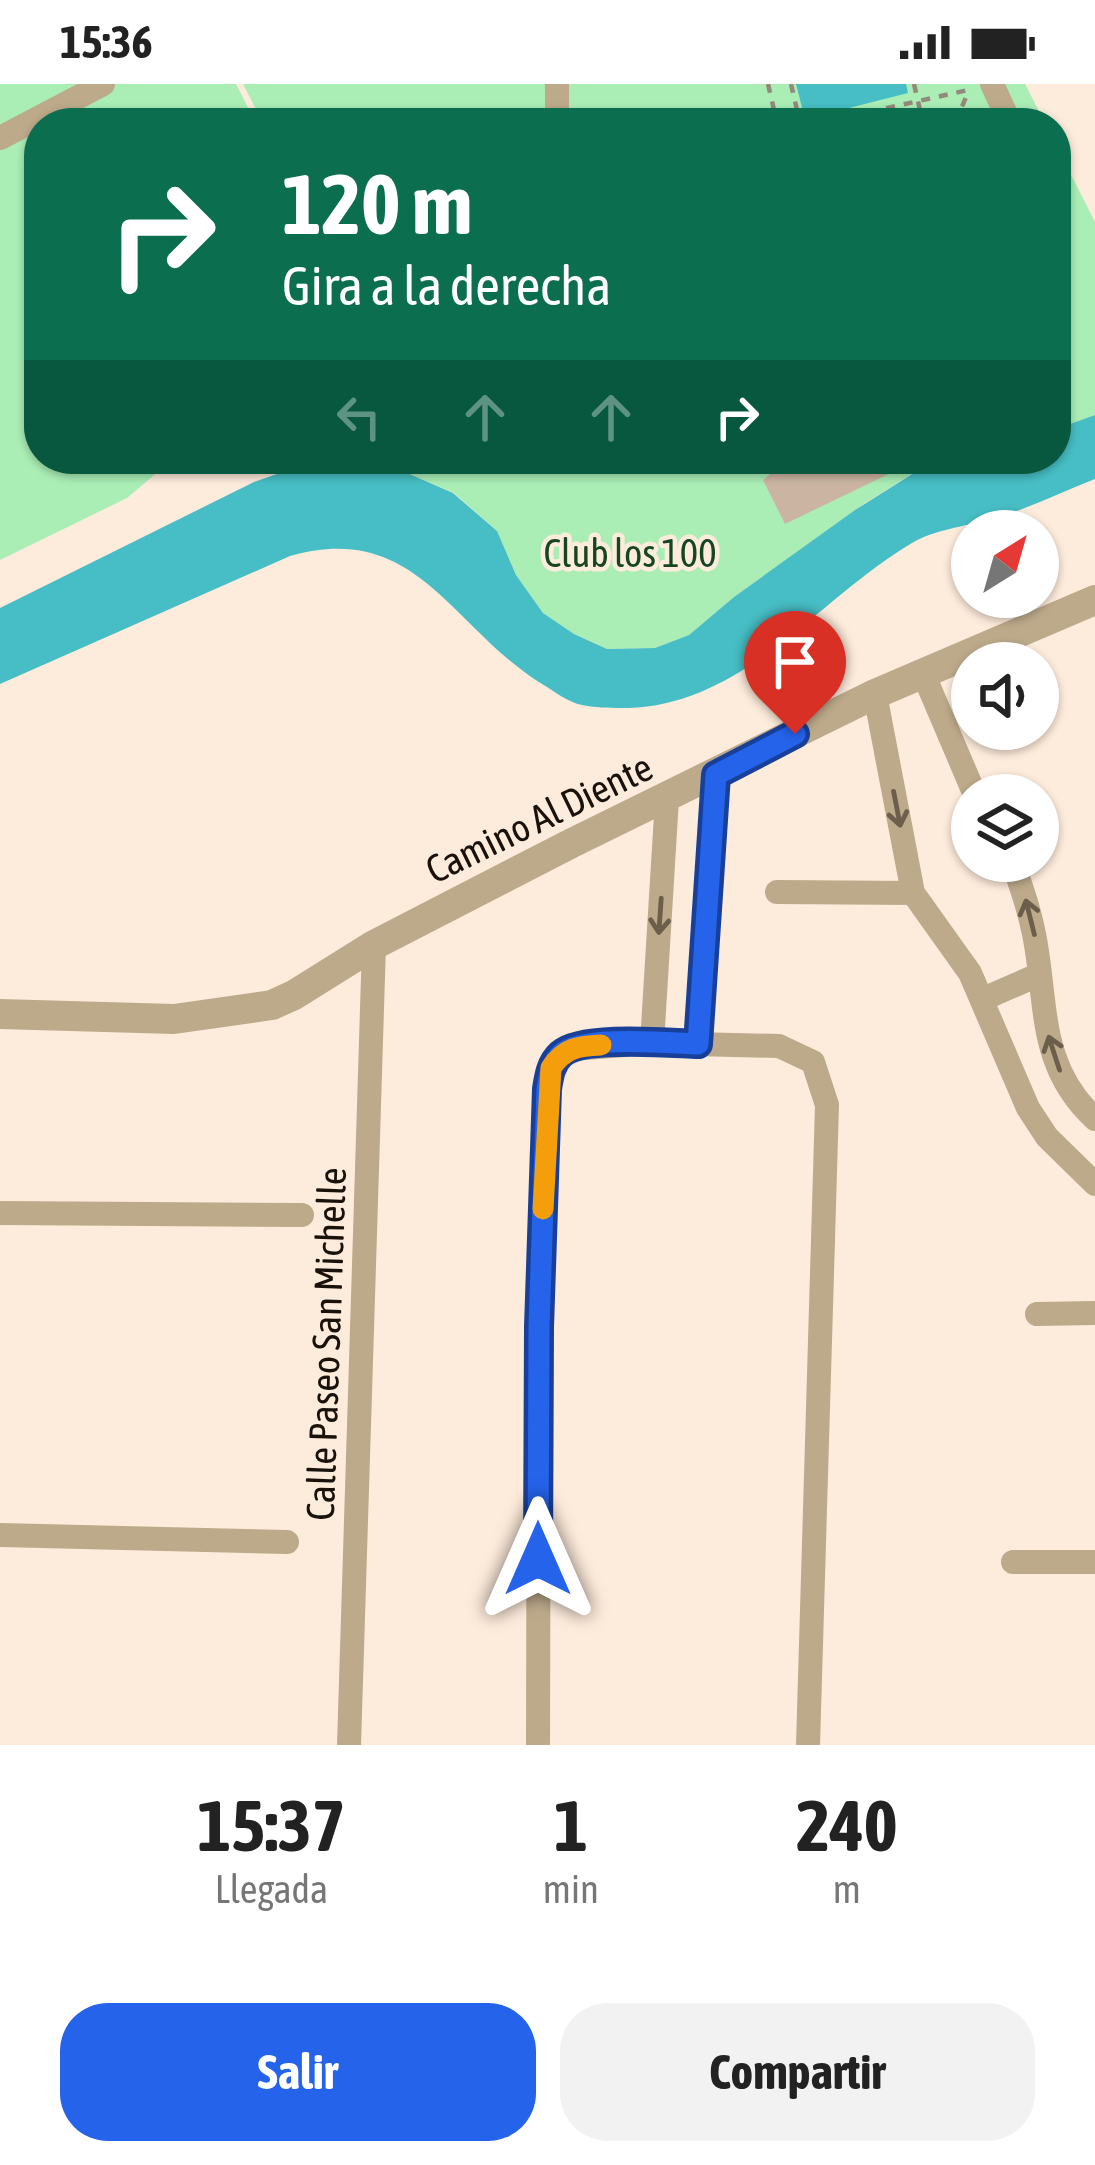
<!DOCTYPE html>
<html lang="es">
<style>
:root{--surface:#fff;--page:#f2f2f2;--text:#222;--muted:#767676;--accent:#2563eb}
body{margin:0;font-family:"Asap Condensed",sans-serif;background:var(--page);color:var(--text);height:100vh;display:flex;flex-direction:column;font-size:45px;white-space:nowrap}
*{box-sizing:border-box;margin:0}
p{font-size:39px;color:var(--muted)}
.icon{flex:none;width:66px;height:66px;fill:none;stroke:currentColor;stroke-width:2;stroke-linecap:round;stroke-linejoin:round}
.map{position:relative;height:1661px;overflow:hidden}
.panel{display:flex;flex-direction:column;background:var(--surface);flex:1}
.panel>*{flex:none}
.hud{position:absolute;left:24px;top:24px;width:1047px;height:366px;border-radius:48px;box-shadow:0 3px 9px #0004;background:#0b6e4f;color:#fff;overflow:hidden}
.needle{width:78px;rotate:37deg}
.controls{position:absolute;left:951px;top:426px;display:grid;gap:24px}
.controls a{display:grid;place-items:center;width:108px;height:108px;border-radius:50%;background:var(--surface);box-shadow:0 3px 9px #0004;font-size:60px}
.pin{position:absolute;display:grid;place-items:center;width:102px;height:102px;color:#fff;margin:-123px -51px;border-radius:50% 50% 50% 0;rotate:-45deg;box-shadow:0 0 12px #0007}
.pin .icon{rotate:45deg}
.me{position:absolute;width:132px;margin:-66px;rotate:0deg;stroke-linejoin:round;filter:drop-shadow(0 0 9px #0008)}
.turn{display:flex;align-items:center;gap:42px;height:252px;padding:0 60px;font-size:54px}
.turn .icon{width:156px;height:156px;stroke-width:2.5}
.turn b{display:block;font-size:84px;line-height:102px}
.lanes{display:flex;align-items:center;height:114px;padding:0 60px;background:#0003;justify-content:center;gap:60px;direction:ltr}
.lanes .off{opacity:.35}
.eta{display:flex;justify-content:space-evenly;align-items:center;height:204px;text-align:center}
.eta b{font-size:72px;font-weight:700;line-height:84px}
.action{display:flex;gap:24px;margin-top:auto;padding:24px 60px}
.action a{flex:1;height:138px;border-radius:48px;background:var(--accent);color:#fff;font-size:48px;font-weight:700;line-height:138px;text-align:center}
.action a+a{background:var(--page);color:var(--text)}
.status{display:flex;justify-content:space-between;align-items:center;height:84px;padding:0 60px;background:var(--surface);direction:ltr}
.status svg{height:33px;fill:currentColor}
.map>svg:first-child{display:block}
</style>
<div class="status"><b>15:36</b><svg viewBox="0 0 49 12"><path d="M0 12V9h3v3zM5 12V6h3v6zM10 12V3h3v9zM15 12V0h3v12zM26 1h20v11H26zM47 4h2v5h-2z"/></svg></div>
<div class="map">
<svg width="1095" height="1661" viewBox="0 0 1095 1661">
<rect width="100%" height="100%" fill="#fdebdb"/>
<path fill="#aaeeb6" d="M0 0H236L256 39H39V375H173L127 414 0 476Z
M243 0H1025L1045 39H263Z
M1056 61 1095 138V331L1056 345Z
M375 375H978L925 382 865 419 734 513 689 551 655 564 607 565 574 550 543 529 516 491 497 447 454 409Z"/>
<path fill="#47bec5" d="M796 0H906L908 9 849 24 852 39H806Z
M1095 331V395C1059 409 1022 428 984 437 957 444 932 446 907 462 816 518 742 621 628 624 614 624 596 624 582 621 569 619 554 607 542 600 451 544 417 436 290 472L0 600V524L254 398 320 375H375L453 409 497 447 516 491 543 529 574 550 607 565 655 564 689 551 734 513 855 426 925 382 978 375H1056V345Z"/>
<path fill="#cbb5a2" d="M782 375H894L899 385 785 440 763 396 780 382Z"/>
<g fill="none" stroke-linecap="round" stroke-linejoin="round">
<path stroke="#94877b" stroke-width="4.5" stroke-dasharray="9 9" stroke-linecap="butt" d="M768 0 777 39
M791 0 800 39
M914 0 923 39
M862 39 860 30 968 6
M955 39 967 11"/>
<path stroke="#bdaa8b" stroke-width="24" d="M992 0 1009 37
M557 39V0
M0 54 103 0
M923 589 975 711
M875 610 913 809 970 889 1028 1024 1047 1053 1095 1100
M1012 777C1021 801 1029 825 1034 850 1048 920 1037 981 1095 1035
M777 808 913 809
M983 915 1038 891
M652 959 667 715
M698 960 715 691
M0 1129 302 1131
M1037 1230 1095 1229
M0 1451 287 1458
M1013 1478H1095
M349 1661 374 861
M538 1661 539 1243 547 1005 551 984 570 965 652 959 779 962 813 978 827 1021 808 1661"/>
<path stroke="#bdaa8b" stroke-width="30" d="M0 930 174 935 272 921 294 911 374 861 572 759 875 610 1095 516"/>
</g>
<defs><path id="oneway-shaft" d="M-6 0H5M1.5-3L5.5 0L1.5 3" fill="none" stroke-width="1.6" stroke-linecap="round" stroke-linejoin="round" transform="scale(3)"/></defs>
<g stroke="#6b5e4b">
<use href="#oneway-shaft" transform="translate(897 725) rotate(79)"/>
<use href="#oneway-shaft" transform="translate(660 832) rotate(94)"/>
<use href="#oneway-shaft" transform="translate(1030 833) rotate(-104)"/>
<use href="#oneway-shaft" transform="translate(1054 969) rotate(-108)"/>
</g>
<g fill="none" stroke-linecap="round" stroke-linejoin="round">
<g stroke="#184099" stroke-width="30">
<path id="route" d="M538 1475 539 1243 547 1005C549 992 551 979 561 970 582 951 669 959 698 960L716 691 795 650"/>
</g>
<use href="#route" stroke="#2563eb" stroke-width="21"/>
<path stroke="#f59e0b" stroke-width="21" d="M543 1125 551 984C564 964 578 962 601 961"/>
</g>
<g text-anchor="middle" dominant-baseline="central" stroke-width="9" stroke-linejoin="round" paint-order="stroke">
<g font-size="39" fill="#144622" stroke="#fdebdb">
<text x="630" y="469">Club los 100</text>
</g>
<g font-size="39" fill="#19120b" stroke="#fdebdb">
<text transform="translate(539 734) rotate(-26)">Camino Al Diente</text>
<text transform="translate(326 1260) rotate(-88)">Calle Paseo San Michelle</text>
</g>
</g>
</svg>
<div class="controls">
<a><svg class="needle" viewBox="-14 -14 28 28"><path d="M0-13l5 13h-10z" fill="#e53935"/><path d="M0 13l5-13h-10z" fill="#767676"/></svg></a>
<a><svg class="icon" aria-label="sound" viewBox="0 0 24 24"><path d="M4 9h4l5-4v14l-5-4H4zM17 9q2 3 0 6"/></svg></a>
<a><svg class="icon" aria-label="layers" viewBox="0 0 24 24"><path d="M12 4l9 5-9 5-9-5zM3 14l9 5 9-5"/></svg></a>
</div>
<div class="pin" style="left:795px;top:650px;background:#d93025"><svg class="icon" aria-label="arrive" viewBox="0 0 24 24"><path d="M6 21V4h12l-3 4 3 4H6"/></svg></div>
<svg class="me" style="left:538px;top:1475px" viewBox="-20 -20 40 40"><path d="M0-17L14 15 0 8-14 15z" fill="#2563eb" stroke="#fff" stroke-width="4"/></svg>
<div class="hud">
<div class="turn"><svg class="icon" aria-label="right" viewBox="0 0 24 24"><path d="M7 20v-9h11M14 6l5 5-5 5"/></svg><div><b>120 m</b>Gira a la derecha</div></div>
<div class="lanes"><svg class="icon off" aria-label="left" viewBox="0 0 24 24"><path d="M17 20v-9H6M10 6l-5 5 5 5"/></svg><svg class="icon off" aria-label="ahead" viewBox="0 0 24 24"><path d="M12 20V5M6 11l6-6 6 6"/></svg><svg class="icon off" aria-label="ahead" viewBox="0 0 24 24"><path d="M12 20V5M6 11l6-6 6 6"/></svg><svg class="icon" aria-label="right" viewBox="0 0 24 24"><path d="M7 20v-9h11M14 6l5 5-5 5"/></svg></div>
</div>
</div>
<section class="panel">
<div class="eta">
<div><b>15:37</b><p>Llegada</p></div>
<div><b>1</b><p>min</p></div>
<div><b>240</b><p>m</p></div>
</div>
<div class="action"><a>Salir</a><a>Compartir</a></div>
</section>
